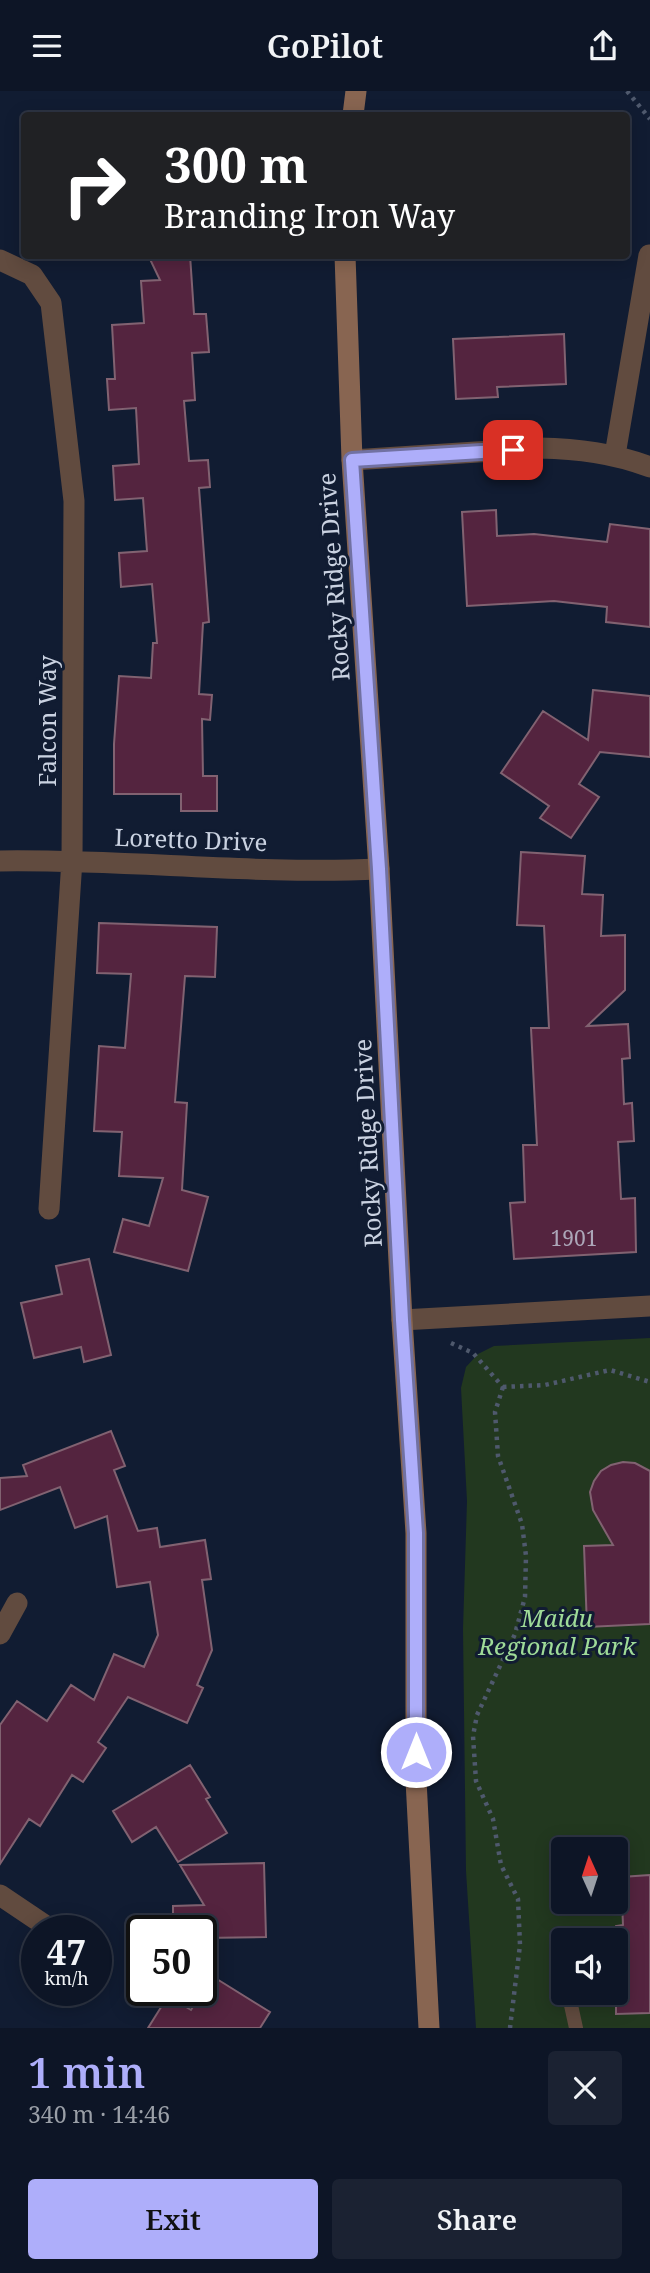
<!DOCTYPE html>
<meta charset="utf-8">
<style>
:root{--surface:#0d1526;--page:#1b2232;--text:#f1f3f6;--muted:#9a9fa7;--line:#2d3443;--accent:#aeaefa}
body{margin:0;font-family:"Noto Serif",serif;background:var(--page);color:var(--text);height:100vh;display:flex;flex-direction:column;font-size:26px;white-space:nowrap}
*{box-sizing:border-box;margin:0}
p{font-size:23px;color:var(--muted)}
.icon{flex:none;width:38px;height:38px;fill:none;stroke:currentColor;stroke-width:2;stroke-linecap:round;stroke-linejoin:round}
.map{position:relative;height:1937px;overflow:hidden}
.drawer{display:flex;flex-direction:column;background:var(--surface);flex:1}
.drawer>*{flex:none}
.hud{position:absolute;left:21px;top:21px;width:609px;height:147px;border-radius:7px;box-shadow:0 4px 18px #0003,0 0 0 2px var(--line);background:#202124;color:#fff;overflow:hidden}
.needle{width:46px;rotate:357deg}
.tools{position:absolute;left:551px;top:1746px;display:grid;gap:14px}
.tools a{display:grid;place-items:center;width:77px;height:77px;border-radius:7px;background:var(--surface);box-shadow:0 4px 18px #0003,0 0 0 2px var(--line);font-size:35px}
.speed{position:absolute;left:21px;top:1824px;display:flex;gap:14px;font-size:35px;font-weight:700;text-align:center}
.speed>*{display:grid;place-content:center;width:91px;height:91px;border-radius:50%;background:var(--surface);box-shadow:0 4px 18px #0003,0 0 0 2px var(--line);line-height:1}
.speed small{font-size:18px;font-weight:400}
.speed .limit{border:4px solid #111;border-radius:10px;background:#fff;color:#111}
.pin{position:absolute;display:grid;place-items:center;width:60px;height:60px;color:#fff;margin:-30px;border-radius:14px;box-shadow:0 4px 10px #0006}
.me{position:absolute;width:77px;margin:-38px;rotate:0deg;stroke-linejoin:round;filter:drop-shadow(0 0 5px #0008)}
.turn{display:flex;align-items:center;gap:24px;height:147px;padding:0 28px;font-size:32px}
.turn .icon{width:91px;height:91px;stroke-width:2.5}
.turn b{display:block;font-size:49px;line-height:60px}
.round{display:grid;place-items:center;flex:none;width:74px;height:74px;border-radius:7px;background:var(--page)}
.headline{display:flex;align-items:center;justify-content:space-between;height:119px;padding:0 28px}
h1{font-size:42px;font-weight:600;line-height:52px;color:var(--accent)}
.action{display:flex;gap:14px;margin-top:auto;padding:14px 28px}
.action a{flex:1;height:80px;border-radius:7px;background:var(--accent);color:#111;font-size:28px;font-weight:600;line-height:80px;text-align:center}
.action a+a{background:var(--page);color:var(--text)}
header{display:flex;justify-content:space-between;align-items:center;height:91px;padding:0 28px;background:var(--surface);font-size:32px;font-weight:600}
.map>svg:first-child{display:block}
</style>
<header><svg class="icon" aria-label="menu" viewBox="0 0 24 24"><path d="M4 6h16M4 12h16M4 18h16"/></svg>GoPilot<svg class="icon" aria-label="share" viewBox="0 0 24 24"><path d="M12 15V3M7 8l5-5 5 5M5 13v7h14v-7"/></svg></header>
<div class="map">
<svg width="650" height="1937" viewBox="0 0 650 1937">
<rect width="100%" height="100%" fill="#111c32"/>
<path fill="#22381f" fill-rule="evenodd" d="M650 1247V1937H476L466 1780 463 1538 467 1410 461 1297 466 1276 478 1263 494 1255ZM564 1759H616V1811H564ZM564 1850H616V1902H564Z"/>
<path fill="#54243f" stroke="#816271" stroke-width="2" d="M148 164H190L194 223H206L209 261 192 262 195 309 184 310 189 370 208 369 210 396 199 397 209 531 203 532 199 603 212 604 210 629 202 628 203 685H217V720H181V703H114V653L119 585 151 587 153 552H157L152 493 121 496 119 462 147 460 143 407 115 409 113 375 139 373 136 317 109 319 107 288H115L112 234 144 232 141 190 160 189Z
M564 243 566 293 497 296 498 306 456 308 453 248Z
M496 419 497 445 534 443 607 451 610 433 650 438V536L606 531 607 516 554 510 467 515 462 421Z
M593 599 650 605V666L600 661 579 693 599 706 571 747 540 727 549 715 501 682 543 620 588 649Z
M521 761 585 765 582 803 603 804 601 845 625 844V899L587 935 628 933 630 967 622 968 624 1013 632 1012 634 1050 618 1051 621 1108 635 1107 636 1161 514 1168 510 1112 525 1111 523 1054H537L531 937H549L544 835 517 834Z
M99 832 217 836 215 886 185 885 175 1011 187 1012 182 1099 208 1106 188 1180 114 1161 123 1128 149 1135 163 1087 119 1085 122 1041 94 1040 99 955 125 957 131 883 97 882Z
M89 1168 111 1264 84 1271 81 1256 34 1267 21 1212 62 1203 56 1175Z
M111 1340 125 1375 114 1379 138 1440 157 1437 160 1456 205 1449 211 1488 202 1489 212 1559 197 1594 203 1597 187 1632 128 1606 98 1651 106 1657 83 1691 72 1684 40 1735 29 1728 0 1773V1634L17 1610 47 1630 71 1594 94 1609 114 1563 144 1576 158 1544 150 1491 117 1496 107 1425 75 1437 60 1396 0 1419V1387L27 1385 23 1374Z
M623 1371 635 1372 650 1380V1533L587 1536 584 1455 613 1454 593 1419 590 1401 594 1390 601 1380 611 1374Z
M190 1674 210 1706 206 1708 227 1742 178 1771 156 1736 132 1751 113 1720Z
M264 1772 266 1846 201 1847V1839H173V1815L204 1814 180 1774Z
M650 1784V1922L616 1923V1835L623 1834 621 1786Z
M212 1885 270 1921 260 1937H148L168 1905 191 1919Z"/>
<g fill="none" stroke-linecap="round" stroke-linejoin="round">
<path stroke="#4f596d" stroke-width="4.5" stroke-dasharray="3.5 5" stroke-linecap="butt" d="M627 0 650 28
M451 1252 473 1262 503 1296
M503 1296 495 1321 498 1365 522 1433 526 1465 525 1506 515 1543 477 1624 473 1645 476 1690 493 1728 501 1774 518 1808 520 1854 510 1937
M503 1296 545 1294 610 1279 650 1291"/>
<path stroke="#614b3f" stroke-width="14" d="M569 1905 576 1937"/>
<path stroke="#614b3f" stroke-width="21" d="M0 169 32 184 51 212 74 410 72 769 49 1118
M615 364 649 164
M352 369 539 357C578 358 613 362 650 376
M0 770C126 768 253 784 379 778
M402 1229 650 1215
M0 1543 17 1512
M0 1804 52 1839
M96 1869 102 1873"/>
<path stroke="#886551" stroke-width="21" d="M353 24 356 0
M345 164 352 369 379 778 402 1229 416 1442V1689L429 1937"/>
</g>
<g fill="none" stroke-linecap="round" stroke-linejoin="round">
<g stroke="#7171a2" stroke-width="18">
<path id="route" d="M416 1661V1442L402 1229 379 778 352 369 513 359"/>
</g>
<use href="#route" stroke="#aeaefa" stroke-width="12"/>
</g>
<g text-anchor="middle" dominant-baseline="central" stroke-width="6" stroke-linejoin="round" paint-order="stroke">
<g font-size="21" fill="#aca6b8">
<text x="574" y="1147">1901</text>
</g>
<g font-size="24" fill="#cad2e1" stroke="#111c32">
<text transform="translate(333 486) rotate(-94)">Rocky Ridge Drive</text>
<text transform="translate(46 630) rotate(-90)">Falcon Way</text>
<text transform="translate(191 748) rotate(2)">Loretto Drive</text>
<text transform="translate(367 1052) rotate(-93)">Rocky Ridge Drive</text>
</g>
<g font-size="24" font-style="italic" fill="#9fdb98" stroke="#111c32">
<text x="557" y="1526">Maidu<tspan x="557" dy="28">Regional Park</tspan></text>
</g>
</g>
</svg>
<div class="tools">
<a><svg class="needle" viewBox="-14 -14 28 28"><path d="M0-13l5 13h-10z" fill="#e53935"/><path d="M0 13l5-13h-10z" fill="#9a9fa7"/></svg></a>
<a><svg class="icon" aria-label="sound" viewBox="0 0 24 24"><path d="M4 9h4l5-4v14l-5-4H4zM17 9q2 3 0 6"/></svg></a>
</div>
<div class="speed"><div>47<small>km/h</small></div><div class="limit">50</div></div>
<div class="pin" style="left:513px;top:359px;background:#d93025"><svg class="icon" aria-label="arrive" viewBox="0 0 24 24"><path d="M6 21V4h12l-3 4 3 4H6"/></svg></div>
<svg class="me" style="left:416px;top:1661px" viewBox="-20 -20 40 40"><circle r="17" fill="#aeaefa" stroke="#fff" stroke-width="3"/><path d="M0-11L8 9 0 5-8 9z" fill="#fff"/></svg>
<div class="hud">
<div class="turn"><svg class="icon" aria-label="right" viewBox="0 0 24 24"><path d="M7 20v-9h11M14 6l5 5-5 5"/></svg><div><b>300 m</b>Branding Iron Way</div></div>
</div>
</div>
<section class="drawer">
<div class="headline"><div><h1>1 min</h1><p>340 m · 14:46</p></div><a class="round"><svg class="icon" aria-label="close" viewBox="0 0 24 24"><path d="M6 6l12 12M18 6L6 18"/></svg></a></div>
<div class="action"><a>Exit</a><a>Share</a></div>
</section>
